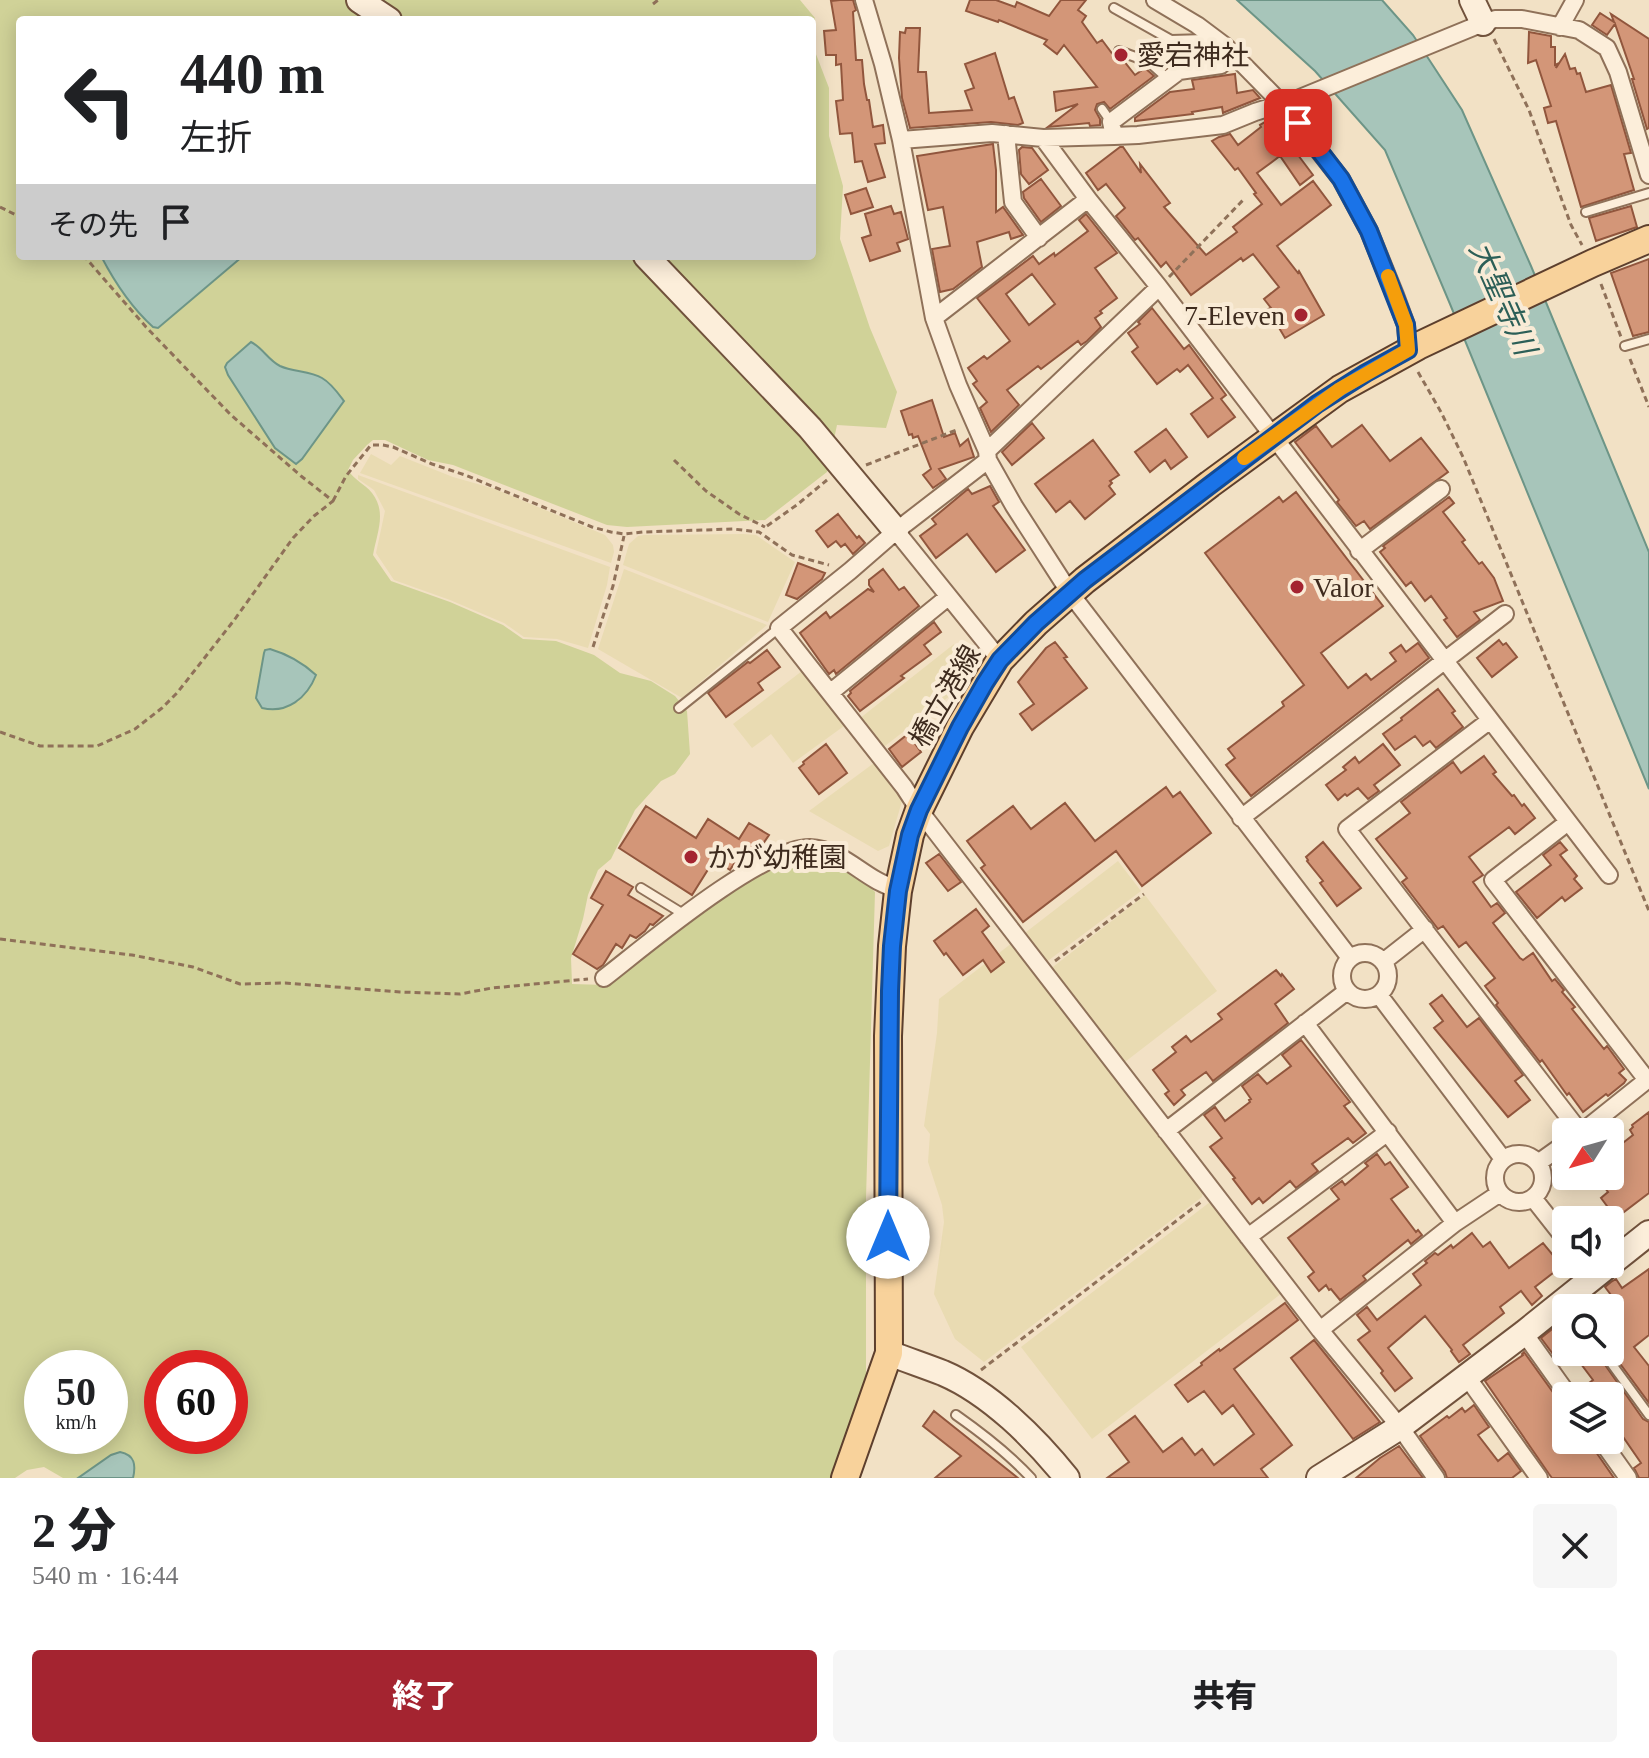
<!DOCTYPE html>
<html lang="ja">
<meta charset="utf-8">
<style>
:root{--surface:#fff;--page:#f6f6f6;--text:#202124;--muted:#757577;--accent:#a42430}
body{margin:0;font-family:"Times New Roman","Noto Sans JP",serif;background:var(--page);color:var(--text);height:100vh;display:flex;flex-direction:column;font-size:30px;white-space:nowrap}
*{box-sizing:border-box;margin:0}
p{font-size:26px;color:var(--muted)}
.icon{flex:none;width:44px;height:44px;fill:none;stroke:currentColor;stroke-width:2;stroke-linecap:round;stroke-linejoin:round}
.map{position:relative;height:1478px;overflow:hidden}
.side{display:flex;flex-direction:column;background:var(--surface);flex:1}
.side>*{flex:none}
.guide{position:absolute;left:16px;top:16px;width:800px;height:244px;border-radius:8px;box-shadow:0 4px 20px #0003;background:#fff;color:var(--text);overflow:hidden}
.needle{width:52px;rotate:233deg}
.fabs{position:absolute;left:1552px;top:1118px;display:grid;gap:16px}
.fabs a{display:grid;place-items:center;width:72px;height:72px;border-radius:8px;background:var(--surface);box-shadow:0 4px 20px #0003;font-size:40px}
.speed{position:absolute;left:24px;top:1350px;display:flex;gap:16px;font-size:40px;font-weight:700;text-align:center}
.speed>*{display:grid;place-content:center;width:104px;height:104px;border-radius:50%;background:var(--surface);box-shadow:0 4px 20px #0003;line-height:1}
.speed small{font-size:20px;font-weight:400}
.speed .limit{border:12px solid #d22;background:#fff;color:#111}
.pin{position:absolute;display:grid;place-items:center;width:68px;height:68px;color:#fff;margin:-34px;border-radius:16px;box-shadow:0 4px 12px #0006}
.me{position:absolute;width:88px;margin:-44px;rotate:0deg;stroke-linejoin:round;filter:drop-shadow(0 0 6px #0008)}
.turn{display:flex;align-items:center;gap:28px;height:168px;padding:0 32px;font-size:36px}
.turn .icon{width:104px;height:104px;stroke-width:2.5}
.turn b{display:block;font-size:56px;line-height:68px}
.then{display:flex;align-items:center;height:76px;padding:0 32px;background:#0003;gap:16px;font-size:30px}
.round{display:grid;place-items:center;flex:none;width:84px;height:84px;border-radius:8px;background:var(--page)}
.overview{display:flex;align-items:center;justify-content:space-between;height:136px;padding:0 32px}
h1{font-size:48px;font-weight:800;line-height:60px}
.cta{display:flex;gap:16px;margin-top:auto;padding:16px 32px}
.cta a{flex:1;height:92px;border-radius:8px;background:var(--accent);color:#fff;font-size:32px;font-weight:800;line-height:92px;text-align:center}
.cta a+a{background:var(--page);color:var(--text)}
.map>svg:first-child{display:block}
</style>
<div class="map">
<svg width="1649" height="1478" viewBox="0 0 1649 1478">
<rect width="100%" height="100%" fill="#f2e1c5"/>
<path fill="#e9dbb2" d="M371 454 391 465 400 456 453 477 495 489 605 535 613 545 614 552 611 563 360 473Z
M358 475 610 567 607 585 588 648 557 639 524 637 504 623 450 600 394 580 376 553 385 511 374 490 358 479Z
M743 534 756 535 795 562 768 622 623 565 629 544 638 536 644 535Z
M624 569 767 625 682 698 598 649Z
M954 644 959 662 960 677 955 692 881 749 859 719Z
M802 671 844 726 793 763 771 734 752 748 733 724Z
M874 763 902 801 889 846 878 851 809 811Z
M1118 861 1141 891 1045 963 1021 936Z
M1145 895 1217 991 1121 1065 1049 970Z
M1012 943 1203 1192 1202 1197 984 1362 955 1339 934 1294 944 1222 942 1205 928 1162 930 1134 924 1126 937 1033 939 999Z
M1210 1202 1213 1203 1282 1293 1092 1439 1021 1347Z"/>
<path fill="#d0d298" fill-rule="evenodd" d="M0 0H800L815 18 814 49 829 88V136L843 186 840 239 870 328 897 392 886 428 837 425 827 472 765 520 627 527 607 525 453 465 428 460 385 440H373L367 445 353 460 348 470C354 480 365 484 372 493 387 512 377 533 373 555L391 581 450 602 503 625 523 639 556 641 594 655 620 673 651 681 675 696 687 711 690 754 675 774 661 781 635 810 611 859 598 870 588 895 583 919 571 958 572 984 605 985 748 880 777 863 817 854 859 876 875 892 866 1198V1375L830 1478H133L135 1464 88 1472 78 1478H63L44 1467 27 1470 15 1478H0ZM20 20H812V256H243L158 328 106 267 100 256H20ZM251 342 264 351 272 361 279 366 321 377 343 401 302 459 296 464 275 448 228 375 227 363ZM270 649 299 701 276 710 256 698 264 653ZM42 1368H110V1436H42ZM162 1368H230V1436H162Z"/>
<path fill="#a7c5ba" stroke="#6d9587" stroke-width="2" d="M1237 0H1382L1413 35 1462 110 1531 266 1649 552V789L1450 304 1385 150 1315 71Z
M101 256H243L158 328 153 327C132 308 114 281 101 256Z
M251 342C263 348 268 360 280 366 293 372 310 371 322 378 331 383 338 393 344 401L302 459 296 464 275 448 228 375 225 367 227 363Z
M270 649C287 654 303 663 316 675 307 698 287 714 262 708L256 698 264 653 265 650Z
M120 1452C135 1455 136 1465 133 1478H78L111 1455Z"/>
<path fill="#d39678" stroke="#91563d" stroke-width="2" fill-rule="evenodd" d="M840 0H853L856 10 853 12 856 60H862L864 84 867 100H869L873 127 883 125 885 143 875 144 885 177 868 182 862 161 855 162 852 133 840 134 836 101 843 100 841 64 836 65V55H826L824 31 836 30 831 1Z
M970 0H996L1015 7 1017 2 1049 16 1061 0H1086L1078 10 1086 16 1082 22 1097 43 1102 40 1114 56 1118 59 1123 60 1135 75 1145 68 1154 76 1110 109 1104 102 1097 104 1095 110 1100 119V125L1090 126 1089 123 1048 127 1078 104 1056 111 1054 92 1097 87 1064 45 1057 54 1044 44 1047 40 999 20 998 22 966 11Z
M1600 13 1614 22 1611 14 1649 39V128L1647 129 1632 79H1634L1615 24 1607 35 1592 25Z
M906 28H920L918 72H926L929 113 972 110 965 91 974 88 965 64 995 53 1009 99 1014 97 1023 123 1018 125 991 122 910 128 902 98 899 58 900 32 905 33Z
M1529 32 1551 36V47H1555V65L1557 64 1556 68 1565 54 1570 69 1575 68 1577 74 1580 73 1586 92 1611 85 1631 153 1624 154 1634 190 1581 207 1556 121 1548 123 1544 108 1551 106 1536 60 1528 63Z
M1235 74 1237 93 1253 90 1260 98 1225 112 1223 113 1222 107 1192 112 1193 114 1135 121V118L1170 92 1194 89 1192 80Z
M1272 118 1282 131 1287 127 1301 146 1295 151 1313 175 1300 185 1280 156 1257 173 1281 205 1313 181 1331 205 1277 246 1298 273 1299 271 1324 315 1285 338 1268 309 1271 308 1264 299 1279 287 1253 254 1243 261 1241 258 1191 295 1166 262 1161 267 1138 238 1135 240 1116 216 1125 208 1106 184 1098 190 1086 173 1120 147H1123L1141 173 1140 164 1170 203 1164 207 1206 255 1237 232 1233 227 1262 204 1254 194 1256 193 1238 168 1235 170 1212 141 1219 137 1230 134 1238 145 1261 127 1260 125Z
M993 144 996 170V212L1003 207 1023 235 1011 239 1009 232 977 242 982 267 953 289 940 292 932 249 950 246 943 207 928 210 917 156Z
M1022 147 1032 148 1048 170 1029 184 1021 174 1019 150Z
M1041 179 1061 206 1041 222 1024 198 1023 192Z
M866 188 873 207 851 214 845 195Z
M891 206 894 214 901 212 908 239 897 243 900 251 870 261 862 238 871 235 865 214Z
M1631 206 1637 227 1596 241 1589 218Z
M1086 214 1117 253 1095 268 1117 298 1100 311 1102 313 1095 318 1101 327 1087 341 1081 345 1078 341 1041 369 1038 366 1007 390 1019 405 991 432 980 408 987 402 973 384 977 381 968 368 984 356 987 359 1010 341 977 298 1033 256 1039 264 1054 253 1055 256 1088 231 1079 220ZM1032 274 1055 304 1029 325 1006 294Z
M1649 259V332L1633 336 1611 273Z
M1152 308 1184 349 1189 345 1226 395 1221 399 1235 417 1208 437 1191 414 1213 398 1188 365 1180 372 1177 369 1157 384 1132 352 1138 347 1128 333 1140 324 1138 322Z
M932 400 944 437 955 433 960 446 968 439 974 457 939 469 946 479 933 488 923 475 931 469 918 436 913 438 912 434 909 435 901 411Z
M1032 423 1044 438 1012 465 1002 452Z
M1362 425 1390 461 1421 438 1448 472 1370 529 1364 521 1356 526 1337 502 1339 500 1295 442 1316 426 1332 447Z
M1166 429 1187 457 1171 469 1165 460 1150 472 1135 452Z
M1093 440 1119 475 1110 481 1112 483 1109 486 1115 494 1085 519 1070 501 1056 512 1035 484Z
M990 486 999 502 993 506 1025 550 996 572 967 534 936 558 920 536 936 524 932 519 968 489 972 494Z
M1296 492 1383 606 1321 653 1348 688 1366 674 1371 680 1396 661 1390 653 1401 645 1406 652 1418 643 1429 658 1251 796 1226 765 1235 758 1228 749 1284 706 1282 702 1304 685 1205 553 1279 497 1283 502Z
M1449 497 1454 503 1443 512 1465 540 1462 542 1479 564 1482 562 1494 578 1503 601 1474 612 1480 620 1457 637 1444 620 1447 618 1431 596 1425 601 1411 582 1406 586 1380 552 1385 548 1383 546Z
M838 514 857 538 859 536 865 543 853 554 845 544 841 547 836 541 828 547 816 531Z
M798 563 825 573 822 579 797 599 786 595Z
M883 569 899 590 904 587 919 606 836 674 834 670 829 674 800 633 826 612 830 618 868 589 874 592 869 585V580Z
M934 622 941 632 924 645 931 654 901 676 904 678 860 711 848 696 851 693 850 691Z
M1499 640 1503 645 1506 643 1517 657 1492 677 1477 658Z
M1055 642 1067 657 1064 658 1087 688 1032 730 1020 714 1034 704 1018 682 1046 648Z
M767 650 780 667 758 683 763 690 726 717 708 693 748 662 750 663Z
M1438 689 1455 711 1452 713 1463 727 1436 748 1430 741 1423 746 1415 736 1395 750 1383 734 1402 720 1401 718Z
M908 734 921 752 902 767 889 749Z
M826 744 847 773 819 794 799 768 804 764 803 762Z
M1383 744 1400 765 1374 785 1379 791 1368 799 1358 788 1347 796 1345 794 1338 800 1326 785 1346 770 1343 767 1355 757 1359 763Z
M1484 756 1496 772 1493 774 1512 796 1514 795 1522 806 1524 804 1535 818 1515 834 1509 827 1469 857 1483 875 1473 882 1491 907 1497 903 1505 913 1493 923 1520 958 1523 960 1533 953 1552 981 1555 979 1564 990 1562 992 1575 1007 1572 1009 1604 1049 1607 1046 1624 1069 1619 1073 1626 1080 1624 1083 1608 1096 1606 1094 1583 1112 1569 1093 1567 1095 1542 1060 1540 1062 1496 1005 1498 1003 1485 986 1495 978 1466 942 1459 947 1443 926 1438 929 1402 882 1407 878 1376 839 1410 813 1401 802 1453 762 1461 773Z
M1166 787 1173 797 1180 792 1211 833 1142 886 1116 851 1023 922 981 868 985 865 967 841 1013 806 1031 829 1065 803 1095 841Z
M646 806 696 838 708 819 739 839 749 823 769 835 756 854 745 847 730 870 714 860 692 895 619 848Z
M1323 842 1361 888 1337 906 1320 883 1323 881 1307 861 1308 860 1306 857Z
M1560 842 1567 850 1560 855 1577 876 1574 879 1582 888 1565 901 1562 897 1537 918 1516 892 1551 865 1543 855Z
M939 854 961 882 948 891 926 863Z
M606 871 633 887 628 895 663 916 653 925 650 924 645 931 636 938 630 935 622 948 616 944 603 965 597 969 573 954 603 905 591 898Z
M976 909 989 926 982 932 1004 962 991 972 983 960 963 975 946 953 944 955 934 941Z
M1276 970 1281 976 1282 974 1294 989 1275 1004 1288 1023 1213 1081 1206 1072 1181 1090 1185 1095 1174 1105 1165 1094 1169 1091 1153 1070 1176 1052 1172 1047 1186 1036 1191 1042 1222 1019 1218 1014Z
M1442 995 1467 1027 1479 1018 1523 1075 1515 1081 1530 1100 1508 1117 1434 1028 1443 1021 1430 1004Z
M1301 1040 1350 1102 1344 1106 1366 1133 1353 1143 1348 1138 1312 1164 1318 1171 1296 1188 1290 1181 1263 1203 1259 1198 1252 1204 1233 1179 1235 1178 1210 1147 1222 1138 1204 1115 1215 1107 1225 1121 1250 1102 1249 1100 1251 1099 1242 1086 1258 1074 1267 1084 1291 1066 1282 1055Z
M1649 1112V1193L1616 1218 1601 1198 1608 1192 1596 1176H1610V1153L1633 1135 1630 1130 1633 1127 1632 1125Z
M1377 1154 1385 1165 1390 1162 1408 1187 1391 1199 1416 1232 1418 1230 1422 1235 1411 1244 1408 1240 1363 1276 1366 1280 1340 1300 1331 1289 1329 1290 1326 1285 1319 1291 1308 1277 1314 1272 1288 1238 1339 1199 1331 1189 1342 1181 1345 1185 1368 1166 1365 1163Z
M1472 1233 1483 1247 1490 1242 1509 1268 1543 1243 1562 1266 1535 1287 1542 1296 1532 1305 1521 1291 1500 1307 1504 1313 1463 1345 1470 1354 1459 1362 1451 1351 1452 1350 1425 1316 1388 1348 1412 1378 1395 1391 1381 1373 1383 1371 1358 1340 1370 1331 1357 1315 1367 1307 1377 1320 1421 1285 1413 1274 1427 1263 1425 1261 1435 1253 1438 1255 1451 1245 1453 1248Z
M1649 1269V1335L1634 1347 1649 1366V1403L1610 1350V1308H1593L1611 1295 1605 1287 1611 1282 1616 1279 1622 1288Z
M1285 1303 1298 1320 1234 1369 1292 1445 1261 1469 1268 1478H1107L1129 1462 1109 1435 1135 1416 1163 1452 1182 1438 1195 1455 1202 1449 1214 1465 1254 1434 1233 1405 1222 1414 1204 1391 1188 1402 1175 1385 1202 1365 1201 1363 1219 1349 1220 1351Z
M1561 1322 1566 1329V1361L1561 1365 1541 1338Z
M1314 1340 1380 1422 1353 1439 1291 1358Z
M1524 1352 1560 1402 1566 1406V1440H1590L1596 1452 1614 1478H1552L1549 1474 1485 1381 1523 1355 1522 1354Z
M1572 1352H1596L1643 1419 1649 1422V1478H1639L1634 1468 1641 1463 1621 1434 1614 1439 1610 1434V1396H1580L1578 1391 1593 1380Z
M1474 1405 1489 1427 1478 1435 1498 1461 1508 1453 1521 1471 1512 1478H1447L1445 1472 1420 1436 1447 1416 1449 1418 1462 1408 1465 1412Z
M934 1411 1018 1478H935L961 1456 923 1426Z
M1399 1446 1423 1478H1356L1380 1458Z"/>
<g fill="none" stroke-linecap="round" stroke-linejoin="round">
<g stroke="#8f7159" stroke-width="12">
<path id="lane" d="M1114 8 1171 40 1206 39
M1119 51 1149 62 1168 79
M1102 109 1111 122
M1586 212 1649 193
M1625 346 1649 339
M679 708 779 628
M641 888 685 915
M1603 1352 1649 1415
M956 1415C983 1434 1009 1454 1031 1478"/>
</g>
<g stroke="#8f7159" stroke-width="20">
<path id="street" d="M864 0 883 64 901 140 934 318 958 385 987 451 988 460 1014 506 1070 593 1350 958
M1155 0 1197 25 1225 46 1283 105 1341 179 1369 231 1395 295 1406 325 1408 350
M1560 27 1575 0
M1206 67V39L1209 34
M1006 134 1013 202 1039 238
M1114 136 1111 122 1179 71 1221 65
M1043 138 1088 199 1159 287 1609 875
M901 140 992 133 1043 138 1114 136 1138 135 1223 125 1255 112 1300 98 1483 23 1495 19H1522L1579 30 1607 48 1618 72 1649 175
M934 318 1088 199
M987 451 1159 287
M988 460 896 531 850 571 779 628 904 787 919 810 1320 1330 1400 1427 1436 1478
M896 531 1000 660
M1359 551 1441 489
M831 692 948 597
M1489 721 1347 829 1580 1132
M1241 818 1505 614
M1568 822 1493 880 1647 1080 1582 1132
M1342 976a23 23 0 1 1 46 0a23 23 0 1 1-46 0Z
M1383 962 1425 929
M604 978C644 947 762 847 810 848 836 849 855 868 876 880 883 884 891 887 898 891
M1379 995 1503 1159
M1305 1023 1455 1223
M1166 1131 1347 991
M1495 1178a24 24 0 1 1 48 0a24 24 0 1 1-48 0Z
M1538 1163 1566 1143
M1533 1198 1566 1240
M1248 1237 1388 1132
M1320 1330 1455 1223 1500 1193
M1524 1333 1569 1396
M1467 1377 1539 1478
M1601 1440 1628 1478"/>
</g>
<g stroke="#71523c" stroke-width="28">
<path id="secondary" d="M359 0 389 20
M1472 0 1483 23
M646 256 810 428 896 531
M1610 1264 1649 1233
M889 1353C907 1360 925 1366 943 1373 990 1393 1036 1439 1067 1478
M1319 1478 1400 1427 1524 1333 1610 1264"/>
</g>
<g stroke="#5d3f2d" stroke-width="30">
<path id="primary" d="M845 1478 889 1353 888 1036 892 946 898 891 910 835 919 810 960 727 1000 660 1036 623 1085 580 1210 484 1340 389 1418 346 1593 263 1649 239"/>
</g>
<path stroke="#8f7159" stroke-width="3" stroke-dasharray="6 4" stroke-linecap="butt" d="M653 4 658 0
M1494 39 1529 110 1571 225 1582 245
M0 207 20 217
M1169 277 1244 199
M1601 284 1621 337
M1630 359 1649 407
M1418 372 1441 412 1463 457 1649 911
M674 460 706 491 739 514 765 527
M866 465 959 429
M333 501 346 476 371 445H383L393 447 432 464 465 475 592 527 611 532 624 534 643 532 733 529 759 532 792 555 829 565
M767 526 798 504 827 480
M593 647 613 586 624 536
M0 732 40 746H97L135 729 162 708 177 693 235 619 293 538 314 516 333 501 301 476 231 415 146 327 84 256
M0 939 132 955 193 967 240 984 285 983 400 992 460 994 492 988 588 979
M1055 961 1144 894
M981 1370 1201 1202"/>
<use href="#lane" stroke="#fceeda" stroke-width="8"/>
<use href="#street" stroke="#fceeda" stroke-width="16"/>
<use href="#secondary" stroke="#fceeda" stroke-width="24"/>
<use href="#primary" stroke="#f8d29b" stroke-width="26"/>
</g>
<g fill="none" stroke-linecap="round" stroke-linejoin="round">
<g stroke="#114b97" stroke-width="20">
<path id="route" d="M888 1237 890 991 892 946 898 891 910 835 919 810 960 727 985 683 1000 660 1036 623 1085 580 1317 404 1366 373 1408 350 1406 325 1369 231 1341 179 1298 123"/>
</g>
<use href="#route" stroke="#1a73e8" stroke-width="14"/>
<path stroke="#f59e0b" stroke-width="14" d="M1244 458 1340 389 1408 350 1406 325 1388 276"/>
</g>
<g fill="#a42430" stroke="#f9ebd6" stroke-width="3">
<circle cx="1121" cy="55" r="8"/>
<circle cx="1301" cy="315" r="8"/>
<circle cx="1297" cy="587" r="8"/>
<circle cx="691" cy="857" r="8"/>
</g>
<g text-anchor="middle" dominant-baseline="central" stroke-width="8" stroke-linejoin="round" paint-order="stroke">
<g font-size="28" fill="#3e2b1e" stroke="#f9ebd6" text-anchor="start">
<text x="1137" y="55">愛宕神社</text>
<text x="1285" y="315" text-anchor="end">7-Eleven</text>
<text x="1313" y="587">Valor</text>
<text x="707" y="857">かが幼稚園</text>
</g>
<g font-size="28" fill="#3e2b1e" stroke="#f9ebd6">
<text transform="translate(945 696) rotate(-60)">橋立港線</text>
</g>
<g font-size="30" font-style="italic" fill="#2c5f57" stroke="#f9ebd6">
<text transform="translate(1503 298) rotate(66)">大聖寺川</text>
</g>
</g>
</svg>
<div class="fabs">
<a><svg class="needle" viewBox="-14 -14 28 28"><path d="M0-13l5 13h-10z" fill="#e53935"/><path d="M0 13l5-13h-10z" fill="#757577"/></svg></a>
<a><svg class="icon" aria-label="sound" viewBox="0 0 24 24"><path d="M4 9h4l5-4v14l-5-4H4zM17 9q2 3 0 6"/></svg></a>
<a><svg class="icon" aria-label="search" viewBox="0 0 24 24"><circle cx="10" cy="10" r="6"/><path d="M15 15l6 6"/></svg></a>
<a><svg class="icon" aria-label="layers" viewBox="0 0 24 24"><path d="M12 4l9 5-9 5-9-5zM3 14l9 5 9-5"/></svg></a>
</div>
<div class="speed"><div>50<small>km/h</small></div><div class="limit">60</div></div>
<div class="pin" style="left:1298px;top:123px;background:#d93025"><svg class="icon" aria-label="arrive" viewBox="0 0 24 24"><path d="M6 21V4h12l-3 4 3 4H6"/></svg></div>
<svg class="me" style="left:888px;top:1237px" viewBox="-20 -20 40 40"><circle r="19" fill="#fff"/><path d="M0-13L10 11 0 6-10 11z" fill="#1a73e8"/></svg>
<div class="guide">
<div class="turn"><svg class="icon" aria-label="left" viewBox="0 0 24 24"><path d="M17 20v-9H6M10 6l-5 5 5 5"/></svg><div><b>440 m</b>左折</div></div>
<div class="then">その先<svg class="icon" aria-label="arrive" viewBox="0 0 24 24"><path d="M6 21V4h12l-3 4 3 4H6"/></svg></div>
</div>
</div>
<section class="side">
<div class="overview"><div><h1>2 分</h1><p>540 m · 16:44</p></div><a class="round"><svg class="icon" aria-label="close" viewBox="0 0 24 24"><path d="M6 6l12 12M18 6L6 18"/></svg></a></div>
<div class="cta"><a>終了</a><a>共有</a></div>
</section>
